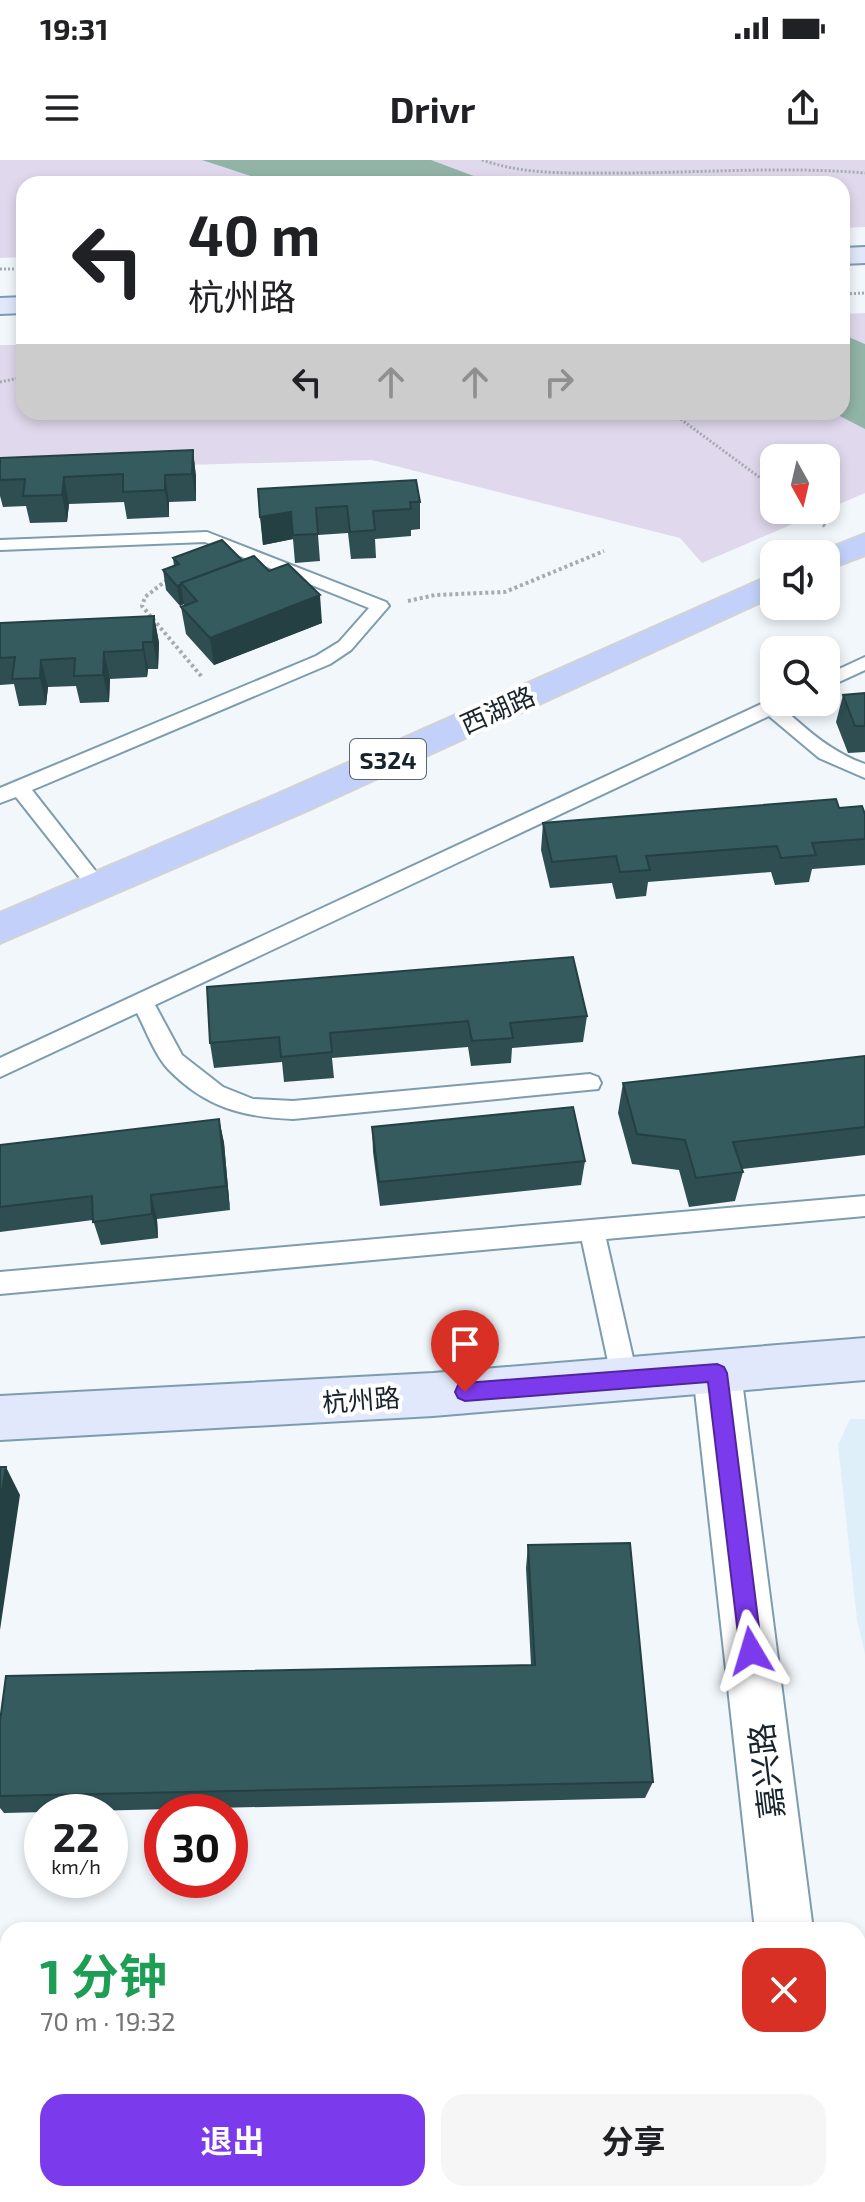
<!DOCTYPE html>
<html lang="zh">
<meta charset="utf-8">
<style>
:root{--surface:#fff;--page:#f6f6f6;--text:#202124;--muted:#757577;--accent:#7c3aed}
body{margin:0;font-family:"Exo 2","Noto Sans SC",sans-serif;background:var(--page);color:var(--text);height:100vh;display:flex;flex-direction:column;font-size:30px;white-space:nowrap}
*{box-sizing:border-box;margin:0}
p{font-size:26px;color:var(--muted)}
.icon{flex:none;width:44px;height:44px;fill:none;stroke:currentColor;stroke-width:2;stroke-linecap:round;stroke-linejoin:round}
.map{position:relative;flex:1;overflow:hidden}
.sheet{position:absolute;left:0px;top:1762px;width:866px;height:280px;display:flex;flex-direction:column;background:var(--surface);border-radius:24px 24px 0 0;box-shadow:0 4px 12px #0003}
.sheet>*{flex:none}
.hud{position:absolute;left:16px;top:16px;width:834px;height:244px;border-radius:24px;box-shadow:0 4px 12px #0003;background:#fff;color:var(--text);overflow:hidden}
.needle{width:52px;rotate:172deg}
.buttons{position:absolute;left:760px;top:284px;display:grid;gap:16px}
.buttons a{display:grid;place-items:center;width:80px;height:80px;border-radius:16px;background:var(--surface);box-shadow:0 4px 12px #0003;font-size:40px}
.speed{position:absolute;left:24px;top:1634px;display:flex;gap:16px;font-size:40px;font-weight:700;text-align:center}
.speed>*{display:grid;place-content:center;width:104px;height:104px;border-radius:50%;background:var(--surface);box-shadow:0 4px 12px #0003;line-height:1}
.speed small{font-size:20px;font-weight:400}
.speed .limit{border:12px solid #d22;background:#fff;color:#111}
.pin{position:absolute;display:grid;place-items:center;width:68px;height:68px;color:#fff;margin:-82px -34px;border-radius:50% 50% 50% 0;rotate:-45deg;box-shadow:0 0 8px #0007}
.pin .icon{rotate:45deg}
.me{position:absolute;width:88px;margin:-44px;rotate:353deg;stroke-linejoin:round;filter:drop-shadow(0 0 6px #0008)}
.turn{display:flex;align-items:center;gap:28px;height:168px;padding:0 40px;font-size:36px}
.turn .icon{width:104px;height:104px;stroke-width:2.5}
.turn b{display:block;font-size:56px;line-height:68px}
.lanes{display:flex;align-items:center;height:76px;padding:0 40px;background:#0003;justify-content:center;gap:40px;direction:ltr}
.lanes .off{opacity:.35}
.round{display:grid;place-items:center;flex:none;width:84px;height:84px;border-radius:24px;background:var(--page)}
.summary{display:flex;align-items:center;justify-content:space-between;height:136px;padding:0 40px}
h1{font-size:48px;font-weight:700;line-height:60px;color:#1e9e55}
.action{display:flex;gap:16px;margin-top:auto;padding:16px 40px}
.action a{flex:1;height:92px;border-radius:24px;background:var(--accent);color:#fff;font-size:32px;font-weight:700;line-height:92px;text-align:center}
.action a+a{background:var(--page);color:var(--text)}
.status{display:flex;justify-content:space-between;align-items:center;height:56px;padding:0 40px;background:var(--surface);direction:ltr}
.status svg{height:22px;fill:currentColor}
header{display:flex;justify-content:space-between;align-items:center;height:104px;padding:0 40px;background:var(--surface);font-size:36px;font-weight:700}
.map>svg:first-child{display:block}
</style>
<div class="status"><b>19:31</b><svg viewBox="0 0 49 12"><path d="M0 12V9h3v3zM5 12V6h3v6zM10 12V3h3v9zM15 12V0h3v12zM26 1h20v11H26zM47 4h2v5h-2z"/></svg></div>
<header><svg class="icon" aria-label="menu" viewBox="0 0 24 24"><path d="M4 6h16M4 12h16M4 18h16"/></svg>Drivr<svg class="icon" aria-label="share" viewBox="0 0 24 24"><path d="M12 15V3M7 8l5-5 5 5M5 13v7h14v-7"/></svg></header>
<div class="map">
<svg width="865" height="2042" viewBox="0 0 865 2042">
<rect width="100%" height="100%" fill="#f1f7fb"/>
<path fill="#dfeff9" d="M850 1259H865V1494L857 1460 838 1285Z"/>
<path fill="#e0d8ec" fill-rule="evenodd" d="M0 0H865V67L842 68V24H24V97L0 98Z
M865 153V184L842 174V154Z
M0 185H24V252H832L865 268V333L702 403 680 378 372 300 0 310ZM774 298H826V350H774Z"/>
<path fill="#91b4a6" d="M202 0H431L495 24H275Z
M842 174 865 184V269L832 252H842Z"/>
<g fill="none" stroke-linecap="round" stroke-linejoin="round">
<g stroke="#7d9cae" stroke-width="4">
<path id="lane" d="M207 372 386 442 389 446 351 490 330 504 32 630 108 727 105 732H91L16 637 0 643V628L316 496 339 482 369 448 205 382 0 390V380Z
M865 497V510L826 528V515Z
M774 538V542H791L784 549C808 571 833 593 865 604V618L819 598 769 556 155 845 182 895 223 927 253 939 293 941 590 914 598 917 601 923 598 929 293 959C242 957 205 947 168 909 155 895 146 870 137 853L0 917V898Z
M865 1036V1056L606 1079 638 1220 634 1228 625 1232 616 1228 612 1220 582 1081 0 1134V1112Z"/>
</g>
<g stroke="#7d9cae" stroke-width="4">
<path id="street" d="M717 1192 734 1198 741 1213 813 1770H755L693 1213 700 1198Z
M784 2034H848L849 2042H785Z"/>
</g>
<g stroke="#7d9cae" stroke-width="4">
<path id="secondary" d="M865 87V103L842 104V88Z
M24 137V153L0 154V138Z
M865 1178V1220L433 1256 0 1280V1236L433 1213Z"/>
</g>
<g stroke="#d1d3d5" stroke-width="4">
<path id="primary" d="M865 374V395L826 410V394H814Z
M774 414V436L306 651 0 783V753L280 633Z"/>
</g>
<path stroke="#a4acb1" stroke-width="3" stroke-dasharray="2 2" stroke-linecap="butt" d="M482 0C525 15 570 13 615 13 698 13 782 6 865 13
M0 109H24
M842 134 865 133
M0 222 24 217
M671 252 774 328"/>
<path stroke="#a4acb1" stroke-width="4" stroke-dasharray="3 3" stroke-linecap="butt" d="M804 350 825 366
M167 420 145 437 142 446 202 517
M408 441 435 435 505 432 604 391"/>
<use href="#lane" fill="#fff" fill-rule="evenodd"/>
<use href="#street" fill="#fff" fill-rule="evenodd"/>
<use href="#secondary" fill="#e1e8fc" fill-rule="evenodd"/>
<use href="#primary" fill="#c3d1fa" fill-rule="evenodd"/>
</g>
<path fill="#2e4e51" d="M193 290 196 317V341L169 342V357L127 359 124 342 69 344 67 362 30 363 26 346 3 347 0 336V298Z
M258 329 420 342V369L411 370V376L375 379 376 398 351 399 348 373 318 375 320 401 295 403 293 379 263 385Z
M173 398 242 400 322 463 214 505 186 474 181 447 184 446V444L180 446 166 430 163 410 174 406Z
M154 456 159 483 158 509H148L147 517 110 519 109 542 80 543 76 526 48 527 46 545 19 546 14 524 0 525V463Z
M865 533V592L848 593 836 562 843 535Z
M839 648 865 654V705L812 709 809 722 775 725 771 712 648 722 646 736 616 739 612 723 550 728 541 690 543 663Z
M207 827 587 856 583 882 512 888 511 903 471 906 468 887 332 898 334 918 284 922 282 902 214 908 210 883Z
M865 896V995L742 1009 743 1012 735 1041 689 1047 679 1010 632 1004 618 953 623 923Z
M219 959 224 983 230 1050 157 1059 158 1078 101 1085 93 1060 0 1072V985Z
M372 967 585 1001 581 1025 380 1046 373 992Z
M528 1385 653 1622 645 1638 4 1653 0 1648V1561L531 1505 526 1408Z"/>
<path fill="#254042" d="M193 290 196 317V341L192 314Z
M165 315 169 342V357L165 330Z
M64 317 69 344 67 362 62 335Z
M291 352 293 379 263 385 260 357Z
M181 425 184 444 180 446 177 426Z
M320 435 322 463 214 505 210 478Z
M154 456 159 483 158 509 153 482Z
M143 482 148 509 147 517 143 490Z
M104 492 110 519 109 542 103 515Z
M41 500 48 527 46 545 40 518Z
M219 959 224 983 230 1050 226 1026Z
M151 1035 157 1059 158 1078 152 1054Z
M6 1307 20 1335 0 1470V1342Z"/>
<path fill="#355b5e" stroke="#254042" stroke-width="2" d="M193 290 192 314 165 315V330L123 332V314L64 317 62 335 23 336 25 319 0 320V298Z
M416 320 420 342H410L411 349 373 351 375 370 350 372 347 346 316 348 318 374 293 375 291 352 260 357 258 329Z
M222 380 242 400 181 423 182 424 177 426 163 410 179 404 173 398Z
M254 396 269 411 288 404 320 435 210 478 181 447 197 441 181 423Z
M154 456 153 482H143V490L104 492 103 515 74 516 75 498 41 500 40 518 12 519 15 497 0 498V463Z
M865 533V566H855L843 535Z
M836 639 839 648 862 646 865 654V679L812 683 816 695 781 698 777 686 646 696 650 710 620 712 616 696 552 702 543 663Z
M573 797 587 856 510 863 513 878 472 881 468 861 330 873 332 892 281 897 279 877 210 883 207 827Z
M865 896V967L733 982 743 1012 696 1018 685 980 637 974 623 923Z
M573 947 585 1001 379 1022 372 967Z
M219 959 226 1026 151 1035 152 1054 93 1062 92 1036 0 1047V985Z
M0 1307H6L0 1342Z
M630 1383 653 1622 0 1636V1561L6 1516 535 1505 528 1385Z
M138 2034H574V2042H138Z"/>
<path fill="#7c3aed" stroke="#51269a" stroke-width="2" d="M717 1204 724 1207 727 1213 762 1491 759 1499 751 1502 743 1499 740 1491 708 1222 465 1241 458 1238 455 1232 458 1225 465 1223Z"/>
<g text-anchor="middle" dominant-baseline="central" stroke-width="8" stroke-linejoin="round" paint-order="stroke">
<rect fill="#fff" stroke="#5d666b" stroke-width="2" x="350" y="579" width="76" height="40" rx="6"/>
<g font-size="24" font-weight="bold" fill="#18242b">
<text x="388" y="599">S324</text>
</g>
<g font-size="26" fill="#18242b" stroke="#fff">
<text transform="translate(497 549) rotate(-24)">西湖路</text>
<text transform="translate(361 1239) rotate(-4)">杭州路</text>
</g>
<g font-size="32" fill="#18242b" stroke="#fff">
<text transform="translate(765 1611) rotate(-97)">嘉兴路</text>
</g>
</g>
</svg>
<div class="buttons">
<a><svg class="needle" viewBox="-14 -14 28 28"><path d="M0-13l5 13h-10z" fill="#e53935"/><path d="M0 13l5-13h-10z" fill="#757577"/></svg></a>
<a><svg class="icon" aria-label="sound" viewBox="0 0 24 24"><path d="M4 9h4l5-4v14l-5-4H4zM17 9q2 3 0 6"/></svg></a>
<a><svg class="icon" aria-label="search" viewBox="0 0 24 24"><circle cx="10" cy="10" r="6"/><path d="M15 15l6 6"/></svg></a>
</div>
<div class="speed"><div>22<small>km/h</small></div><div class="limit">30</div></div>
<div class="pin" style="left:465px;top:1232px;background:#d93025"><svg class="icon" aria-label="arrive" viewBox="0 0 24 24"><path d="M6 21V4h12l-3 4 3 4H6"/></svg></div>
<svg class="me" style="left:751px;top:1491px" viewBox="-20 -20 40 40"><path d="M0-17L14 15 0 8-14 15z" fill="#7c3aed" stroke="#fff" stroke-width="4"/></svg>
<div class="hud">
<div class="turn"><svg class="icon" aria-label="left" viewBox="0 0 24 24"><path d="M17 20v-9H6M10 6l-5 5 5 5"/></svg><div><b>40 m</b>杭州路</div></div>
<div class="lanes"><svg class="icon" aria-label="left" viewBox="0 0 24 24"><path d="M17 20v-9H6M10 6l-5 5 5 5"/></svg><svg class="icon off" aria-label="ahead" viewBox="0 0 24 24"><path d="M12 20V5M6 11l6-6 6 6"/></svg><svg class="icon off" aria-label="ahead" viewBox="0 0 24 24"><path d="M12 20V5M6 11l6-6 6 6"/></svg><svg class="icon off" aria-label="right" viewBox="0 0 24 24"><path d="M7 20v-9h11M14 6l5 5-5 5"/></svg></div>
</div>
<section class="sheet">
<div class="summary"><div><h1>1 分钟</h1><p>70 m · 19:32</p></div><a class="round" style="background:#d93025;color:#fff"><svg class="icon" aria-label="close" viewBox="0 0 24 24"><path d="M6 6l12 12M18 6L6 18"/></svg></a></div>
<div class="action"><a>退出</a><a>分享</a></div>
</section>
</div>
